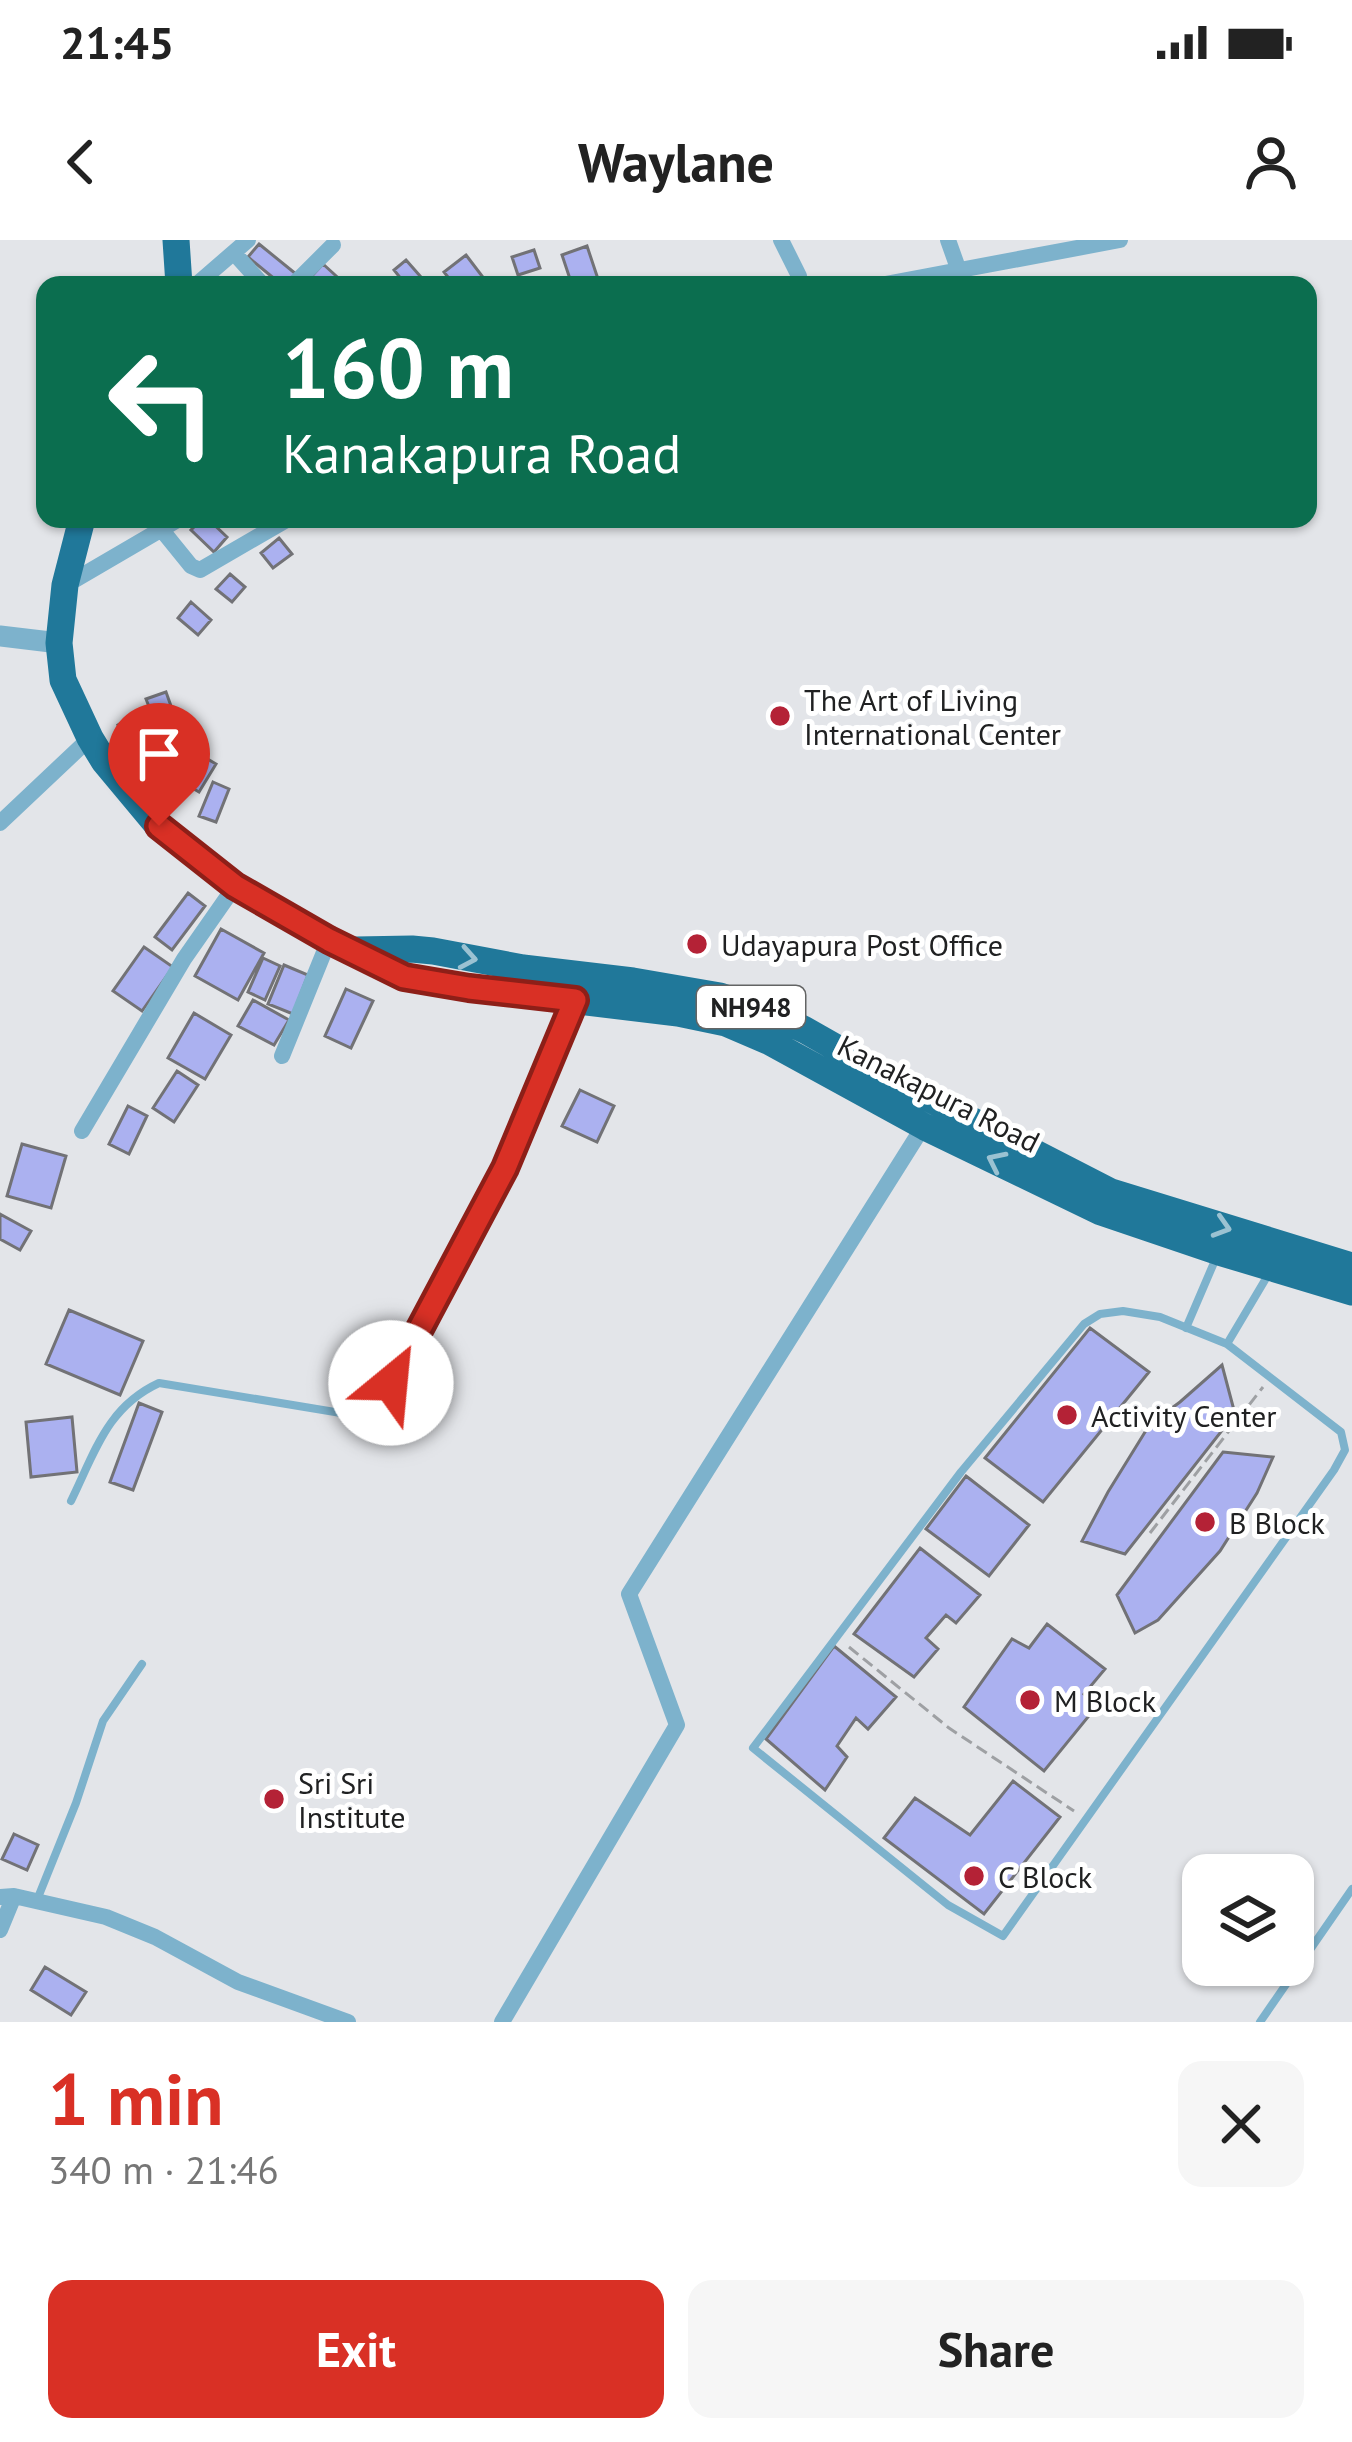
<!DOCTYPE html>
<meta charset="utf-8">
<style>
:root{--surface:#fff;--page:#f6f6f6;--text:#222;--muted:#767676;--accent:#d93025}
body{margin:0;font-family:"PT Sans",sans-serif;background:var(--page);color:var(--text);height:100vh;display:flex;flex-direction:column;font-size:45px;white-space:nowrap}
*{box-sizing:border-box;margin:0}
p{font-size:39px;color:var(--muted)}
.icon{flex:none;width:66px;height:66px;fill:none;stroke:currentColor;stroke-width:2;stroke-linecap:round;stroke-linejoin:round}
.map{position:relative;height:1782px;overflow:hidden}
.details{display:flex;flex-direction:column;background:var(--surface);flex:1}
.details>*{flex:none}
.top-card{position:absolute;left:36px;top:36px;width:1281px;height:252px;border-radius:24px;box-shadow:0 3px 9px #0004;background:#0b6e4f;color:#fff;overflow:hidden}
.fabs{position:absolute;left:1182px;top:1614px;display:grid;gap:24px}
.fabs a{display:grid;place-items:center;width:132px;height:132px;border-radius:24px;background:var(--surface);box-shadow:0 3px 9px #0004;font-size:60px}
.pin{position:absolute;display:grid;place-items:center;width:102px;height:102px;color:#fff;margin:-123px -51px;border-radius:50% 50% 50% 0;rotate:-45deg;box-shadow:0 0 12px #0007}
.pin .icon{rotate:45deg}
.me{position:absolute;width:132px;margin:-66px;rotate:28deg;stroke-linejoin:round;filter:drop-shadow(0 0 9px #0008)}
.turn{display:flex;align-items:center;gap:42px;height:252px;padding:0 48px;font-size:54px}
.turn .icon{width:156px;height:156px;stroke-width:2.5}
.turn b{display:block;font-size:84px;line-height:102px}
.round{display:grid;place-items:center;flex:none;width:126px;height:126px;border-radius:24px;background:var(--page)}
.headline{display:flex;align-items:center;justify-content:space-between;height:204px;padding:0 48px}
h1{font-size:72px;font-weight:800;line-height:90px;color:var(--accent)}
.action{display:flex;gap:24px;margin-top:auto;padding:24px 48px}
.action a{flex:1;height:138px;border-radius:24px;background:var(--accent);color:#fff;font-size:48px;font-weight:800;line-height:138px;text-align:center}
.action a+a{background:var(--page);color:var(--text)}
.status{display:flex;justify-content:space-between;align-items:center;height:84px;padding:0 60px;background:var(--surface);direction:ltr}
.status svg{height:33px;fill:currentColor}
header{display:flex;justify-content:space-between;align-items:center;height:156px;padding:0 48px;background:var(--surface);font-size:54px;font-weight:800}
.map>svg:first-child{display:block}
</style>
<div class="status"><b>21:45</b><svg viewBox="0 0 49 12"><path d="M0 12V9h3v3zM5 12V6h3v6zM10 12V3h3v9zM15 12V0h3v12zM26 1h20v11H26zM47 4h2v5h-2z"/></svg></div>
<header><svg class="icon" aria-label="back" viewBox="0 0 24 24"><path d="M15 5l-7 7 7 7"/></svg>Waylane<svg class="icon" aria-label="person" viewBox="0 0 24 24"><circle cx="12" cy="8" r="4"/><path d="M4 21q1-7 8-7t8 7"/></svg></header>
<div class="map">
<svg width="1352" height="1782" viewBox="0 0 1352 1782">
<rect width="100%" height="100%" fill="#e3e5e9"/>
<path fill="#abb1f0" stroke="#727276" stroke-width="3" d="M259 4 296 34 287 45H282L248 17Z
M587 6 600 45H572L562 15Z
M534 10 540 28 518 35 512 17Z
M466 15 482 36 470 45H454L444 32Z
M406 20 428 45H406L394 30Z
M323 24 346 45H315L309 39Z
M202 279H208L227 297 214 312 191 290Z
M279 298 292 314 273 328 261 313Z
M230 334 245 347 232 362 216 349Z
M191 362 211 380 198 395 178 378Z
M166 452 176 480 157 487 146 459Z
M138 472 151 492 131 505 118 485Z
M189 508 216 524 199 552 172 536Z
M213 542 229 549 216 582 199 576Z
M188 653 205 666 172 710 155 697Z
M221 689 264 713 238 760 195 736Z
M144 707 173 727 142 771 113 751Z
M263 718 280 726 265 760 248 752Z
M284 725 308 735 293 774 268 764Z
M346 749 373 761 351 808 325 796Z
M253 760 289 780 274 805 238 786Z
M194 773 231 795 205 839 168 818Z
M177 831 198 845 174 882 153 868Z
M580 850 614 866 597 902 562 886Z
M128 866 147 876 129 914 109 904Z
M22 904 66 916 51 968 7 956Z
M0 974 31 991 20 1010 0 999Z
M69 1070 143 1101 120 1155 46 1124Z
M1090 1088 1149 1132 1043 1262 985 1218Z
M1222 1125 1235 1174 1125 1314 1082 1301 1108 1252 1150 1184 1180 1162Z
M139 1163 162 1172 133 1250 110 1242Z
M72 1177 77 1232 31 1237 26 1182Z
M1223 1212 1273 1217 1257 1253 1220 1311 1158 1380 1135 1393 1117 1355Z
M966 1236 1029 1285 989 1336 926 1289Z
M920 1308 980 1355 956 1383 946 1375 926 1398 938 1409 914 1437 854 1394Z
M1047 1384 1105 1429 1084 1454 1097 1466 1044 1531 964 1467 1012 1399 1029 1408Z
M834 1406 896 1457 868 1489 856 1478 837 1506 847 1517 825 1550 766 1499Z
M1013 1541 1060 1577 984 1674 884 1598 915 1558 970 1595Z
M14 1594 38 1605 27 1630 2 1619Z
M45 1727 86 1752 71 1775 31 1750Z"/>
<g fill="none" stroke-linecap="round" stroke-linejoin="round">
<path stroke="#9ea0a3" stroke-width="3" stroke-dasharray="12 6" stroke-linecap="butt" d="M1150 1293 1263 1147
M849 1407 949 1488 1074 1571"/>
<path stroke="#7db2cc" stroke-width="8" d="M1123 1071 1160 1077 1227 1104 1341 1192 1345 1210 1334 1230 1003 1696 948 1665 753 1508 961 1232 1084 1084 1100 1074Z
M1186 1088 1216 1018
M1227 1104 1268 1035
M71 1261C95 1212 107 1167 159 1143L353 1175 377 1159 391 1143 505 928 573 767
M37 1660 76 1563 103 1481 142 1424
M1260 1782 1352 1649"/>
<path stroke="#7db2cc" stroke-width="16" d="M781 0 799 36
M948 0 959 31
M234 13 263 45
M196 45 248 0
M293 45 333 5
M880 45 1120 0
M161 289 191 326 200 330 288 279
M66 345 179 279
M0 583 90 498
M282 816 329 700
M82 891 184 719 235 646
M0 1657 14 1656 106 1677 155 1697 238 1742 348 1782
M0 1690 14 1656
M502 1782 677 1485 629 1354 938 863"/>
<path stroke="#7db2cc" stroke-width="21" d="M0 396 59 403"/>
<path stroke="#20789a" stroke-width="27" d="M176 0 179 45
M82 279 65 345 59 403 63 440 90 498 104 521 159 587 235 646 329 700 404 737 469 748 678 773 726 783 768 801 925 887 1101 972 1219 1012 1352 1052
M356 710 412 709 433 711 523 728 633 741 720 756 770 773 805 790 893 840 1111 952 1352 1026"/>
</g>
<defs><path id="oneway-chevron" d="M-2-3.5L2.5 0L-2 3.5" fill="none" stroke-width="1.6" stroke-linecap="round" stroke-linejoin="round" transform="scale(3)"/></defs>
<g stroke="#9bc2d2">
<use href="#oneway-chevron" transform="translate(468 718) rotate(10)"/>
<use href="#oneway-chevron" transform="translate(996 921) rotate(-154)"/>
<use href="#oneway-chevron" transform="translate(1222 987) rotate(17)"/>
</g>
<g fill="none" stroke-linecap="round" stroke-linejoin="round">
<g stroke="#8d1f18" stroke-width="30">
<path id="route" d="M159 586 235 646 329 700 404 737 469 748 575 760 505 928 391 1143"/>
</g>
<use href="#route" stroke="#d93025" stroke-width="21"/>
</g>
<g fill="#b42236" stroke="#fff" stroke-width="4.5">
<circle cx="780" cy="476" r="12"/>
<circle cx="697" cy="704" r="12"/>
<circle cx="1067" cy="1175" r="12"/>
<circle cx="1205" cy="1282" r="12"/>
<circle cx="1030" cy="1460" r="12"/>
<circle cx="274" cy="1559" r="12"/>
<circle cx="974" cy="1636" r="12"/>
</g>
<g text-anchor="middle" dominant-baseline="central" stroke-width="10" stroke-linejoin="round" paint-order="stroke">
<rect fill="#fff" stroke="#636464" stroke-width="3" x="697" y="746" width="108" height="42" rx="9"/>
<g font-size="27" font-weight="bold" fill="#202122">
<text x="751" y="767">NH948</text>
</g>
<g font-size="30" fill="#202122" stroke="#fff" text-anchor="start">
<text x="804" y="459">The Art of Living<tspan x="804" dy="34">International Center</tspan></text>
<text x="721" y="704">Udayapura Post Office</text>
<text x="1091" y="1175">Activity Center</text>
<text x="1229" y="1282">B Block</text>
<text x="1054" y="1460">M Block</text>
<text x="298" y="1542">Sri Sri<tspan x="298" dy="34">Institute</tspan></text>
<text x="998" y="1636">C Block</text>
</g>
<g font-size="30" fill="#202122" stroke="#fff">
<text transform="translate(939 853) rotate(27)">Kanakapura Road</text>
</g>
</g>
</svg>
<div class="fabs">
<a><svg class="icon" aria-label="layers" viewBox="0 0 24 24"><path d="M12 4l9 5-9 5-9-5zM3 14l9 5 9-5"/></svg></a>
</div>
<div class="pin" style="left:159px;top:586px;background:#d93025"><svg class="icon" aria-label="arrive" viewBox="0 0 24 24"><path d="M6 21V4h12l-3 4 3 4H6"/></svg></div>
<svg class="me" style="left:391px;top:1143px" viewBox="-20 -20 40 40"><circle r="19" fill="#fff"/><path d="M0-13L10 11 0 6-10 11z" fill="#d93025"/></svg>
<div class="top-card">
<div class="turn"><svg class="icon" aria-label="left" viewBox="0 0 24 24"><path d="M17 20v-9H6M10 6l-5 5 5 5"/></svg><div><b>160 m</b>Kanakapura Road</div></div>
</div>
</div>
<section class="details">
<div class="headline"><div><h1>1 min</h1><p>340 m · 21:46</p></div><a class="round"><svg class="icon" aria-label="close" viewBox="0 0 24 24"><path d="M6 6l12 12M18 6L6 18"/></svg></a></div>
<div class="action"><a>Exit</a><a>Share</a></div>
</section>
